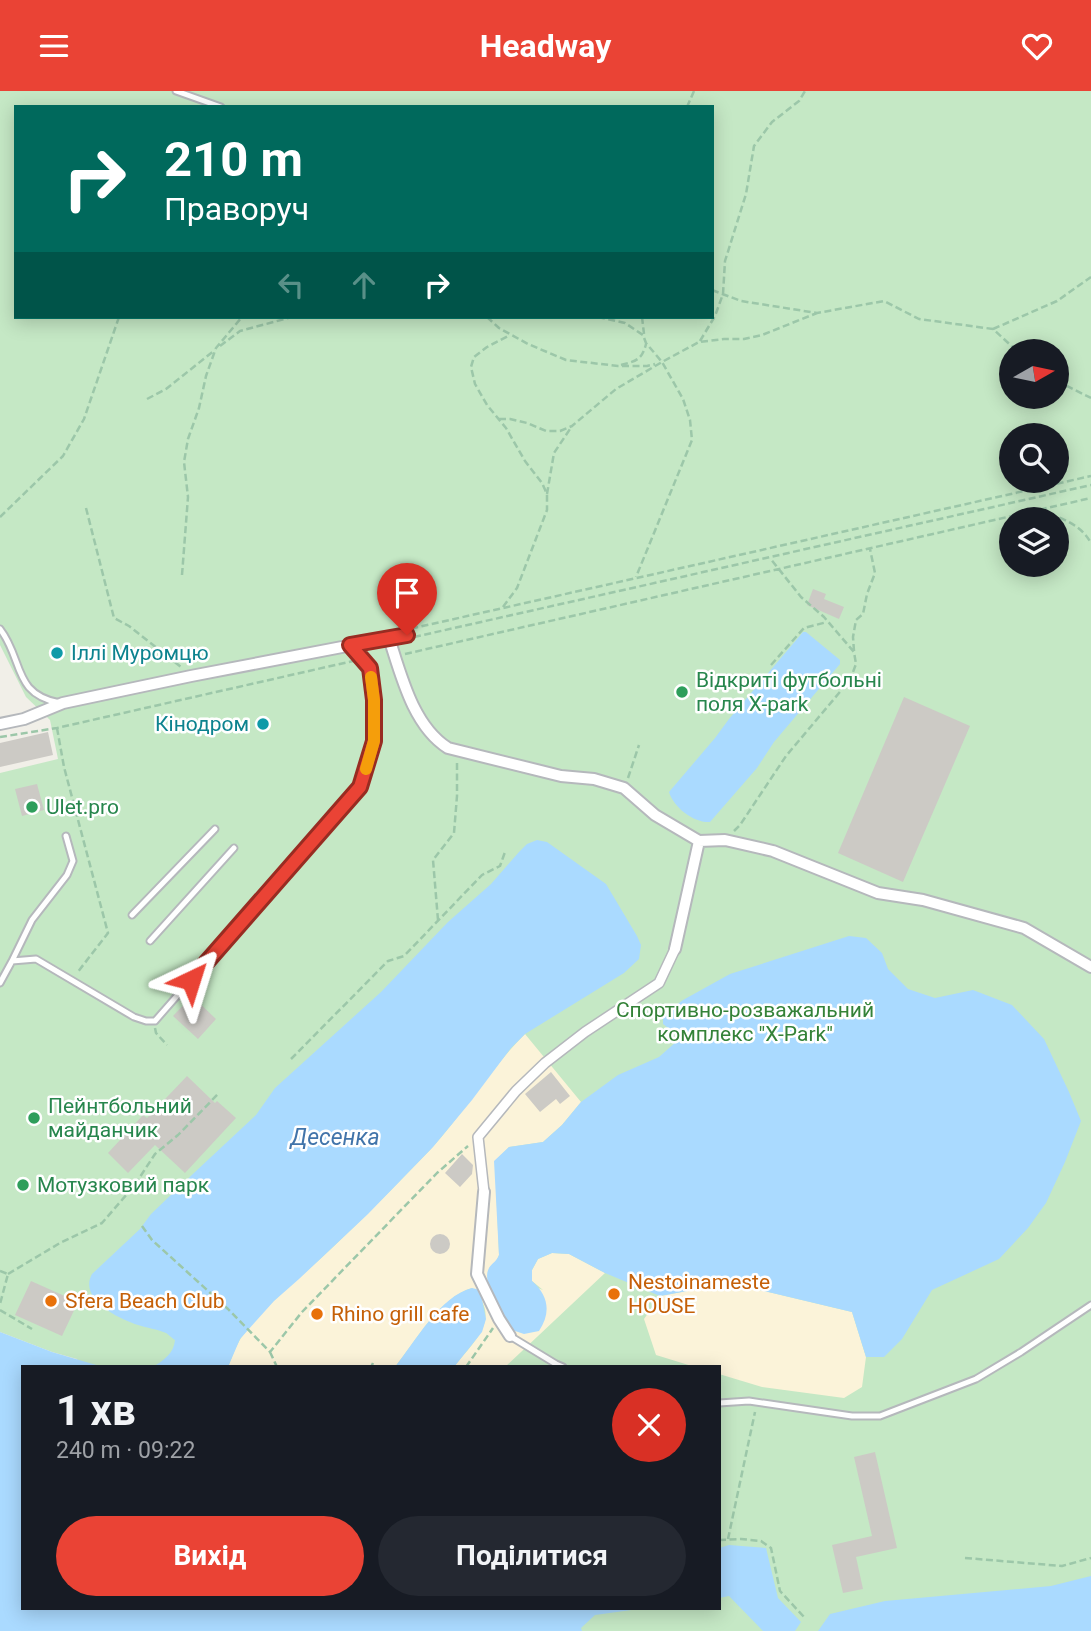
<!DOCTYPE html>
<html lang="uk">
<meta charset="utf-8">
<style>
:root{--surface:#171b24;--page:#242831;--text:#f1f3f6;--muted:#9ea1a6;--accent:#ea4335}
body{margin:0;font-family:Roboto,sans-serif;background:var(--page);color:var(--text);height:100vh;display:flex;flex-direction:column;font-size:26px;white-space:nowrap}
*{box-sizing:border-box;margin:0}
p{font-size:23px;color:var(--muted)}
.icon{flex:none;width:38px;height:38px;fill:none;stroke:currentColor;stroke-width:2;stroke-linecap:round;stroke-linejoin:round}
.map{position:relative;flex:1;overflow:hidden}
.panel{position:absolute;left:21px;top:1274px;width:700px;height:245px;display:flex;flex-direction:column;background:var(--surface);border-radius:0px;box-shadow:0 4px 18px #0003}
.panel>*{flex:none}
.banner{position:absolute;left:14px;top:14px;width:700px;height:214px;border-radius:0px;box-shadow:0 4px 18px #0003;background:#00695c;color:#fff;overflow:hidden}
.needle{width:46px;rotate:81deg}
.tools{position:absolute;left:999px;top:248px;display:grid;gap:14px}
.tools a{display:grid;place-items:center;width:70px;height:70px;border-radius:50%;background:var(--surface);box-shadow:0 4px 18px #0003;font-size:35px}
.pin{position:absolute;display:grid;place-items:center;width:60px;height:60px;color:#fff;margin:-72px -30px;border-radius:50% 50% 50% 0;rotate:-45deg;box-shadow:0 0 7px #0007}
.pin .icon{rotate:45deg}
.me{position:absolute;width:77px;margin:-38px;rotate:41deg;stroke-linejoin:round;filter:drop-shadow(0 0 5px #0008)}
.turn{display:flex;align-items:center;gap:24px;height:147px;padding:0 35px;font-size:32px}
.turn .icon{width:91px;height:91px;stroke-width:2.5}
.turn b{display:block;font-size:49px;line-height:60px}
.lanes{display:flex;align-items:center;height:66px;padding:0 35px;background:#0003;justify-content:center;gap:35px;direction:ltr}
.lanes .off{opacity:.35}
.round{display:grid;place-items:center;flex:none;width:74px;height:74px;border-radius:37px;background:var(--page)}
.head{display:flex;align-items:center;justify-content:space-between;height:119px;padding:0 35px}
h1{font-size:42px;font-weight:700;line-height:52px}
.button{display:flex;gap:14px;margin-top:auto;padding:14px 35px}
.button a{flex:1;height:80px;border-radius:42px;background:var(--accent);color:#fff;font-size:28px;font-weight:700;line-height:80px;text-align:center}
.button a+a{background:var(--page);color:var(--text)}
header{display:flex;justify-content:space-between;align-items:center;height:91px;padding:0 35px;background:var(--accent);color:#fff;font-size:32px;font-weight:700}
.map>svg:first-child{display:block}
</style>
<header><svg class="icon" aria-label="menu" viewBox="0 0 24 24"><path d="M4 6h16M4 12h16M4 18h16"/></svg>Headway<svg class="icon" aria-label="heart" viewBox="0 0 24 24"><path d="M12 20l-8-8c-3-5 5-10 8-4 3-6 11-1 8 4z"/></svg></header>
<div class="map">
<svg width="1091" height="1540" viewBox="0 0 1091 1540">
<rect width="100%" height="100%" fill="#f1efe8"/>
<path fill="#c5e8c5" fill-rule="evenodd" d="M0 0H1091V1520L1045 1540H455L414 1517H719V1276H79L77 1268 52 1261 0 1241V682L58 668 50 629 26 606 0 554ZM16 16H712V226H16ZM1012 261H1057V306H1012ZM1012 345H1057V390H1012ZM1012 429H1057V474H1012Z"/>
<path fill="#fbf3d9" d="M525 943 581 1011 562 1034 543 1051 509 1056 495 1070 499 1164 496 1171 489 1177 543 1199 532 1190V1179L538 1168 552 1162 569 1163 605 1182 505 1276H454C474 1250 503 1228 472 1197 440 1206 415 1251 395 1276H228C232 1266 236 1255 241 1247 266 1212 302 1186 332 1157 366 1125 398 1092 430 1059 464 1022 490 978 525 943Z
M731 1192 852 1221 866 1266 862 1296 844 1307 762 1296 719 1283V1276H695L656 1264 644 1228 660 1205Z"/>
<path fill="#aadaff" d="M803 541H806L840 569V573L774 651 757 677 710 731C694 732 674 717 669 701L715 647 729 628Z
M537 749 547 751 606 793 637 845 641 854 639 868 624 882 525 943 511 957 472 1009 433 1056 368 1123 299 1188 274 1210 240 1248 228 1276H153C164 1269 174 1262 175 1249 172 1247 168 1243 166 1242 157 1238 147 1237 138 1234 119 1228 78 1208 92 1183L140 1138 151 1123 195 1081 256 1024 275 997 381 901 448 831 491 793 519 761 527 753Z
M849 845 866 847 882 862 888 878 908 898 935 907 973 899 1012 914 1044 948 1069 1001 1081 1030 1065 1071 1046 1112 1028 1137 999 1168 932 1199 902 1248 884 1266H866L852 1221 731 1192 660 1205 605 1182 569 1163 552 1162 538 1168 532 1179V1190C549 1205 551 1222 539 1240L524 1243 512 1239C505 1225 480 1192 489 1177 492 1172 497 1170 499 1164L494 1070 509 1056 543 1051 562 1034 581 1011 618 984 659 966 677 950 676 943 663 933V924L683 909 730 883Z
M472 1197 480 1199 486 1228 482 1241 454 1276H395C415 1251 440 1205 472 1197Z
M0 1241 52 1261 103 1276H23V1517H646L595 1524 581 1537 582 1540H0Z
M729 1454 766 1457 778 1507 801 1531 795 1540H763L729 1505 719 1507V1457Z
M1091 1485V1540H818L830 1523 885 1510 1051 1495Z"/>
<path fill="#cccac5" d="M813 498 826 503 824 508 844 516 839 528 807 514Z
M904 606 970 635 903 791 838 762Z
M48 641 53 664 0 676V652Z
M37 693 44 719 22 725 15 698Z
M192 905 216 928 198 948 173 925Z
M551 981 570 1005 560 1013 556 1008 540 1021 525 1003Z
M187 985 215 1012 217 1010 236 1027 185 1082 155 1054 128 1082 108 1062 143 1024 147 1027Z
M462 1063 473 1074 472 1083 460 1096 445 1082Z
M430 1153a10 10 0 1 1 20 0a10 10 0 1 1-20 0Z
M31 1190 78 1211 62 1245 15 1224Z
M875 1361 897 1457 856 1466 863 1498 843 1502 832 1454 872 1445 854 1366Z"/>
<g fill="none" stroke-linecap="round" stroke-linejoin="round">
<g stroke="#b5b8bc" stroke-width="9">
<path id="service" d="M176 0 221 16
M0 538C24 569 12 603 60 612
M389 547 407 544
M132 824 215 738
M150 850 234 757
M12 870 32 829 67 784 73 770 66 745
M0 892 12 870 36 868 134 926 146 930H155L360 696 374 650V609L370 577 350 554
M510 1245 556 1273 563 1276
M719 1312 749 1310 852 1325H880L976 1288 1021 1261 1091 1214"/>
</g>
<g stroke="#b5b8bc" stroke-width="12">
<path id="pedestrian" d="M484 1101 478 1046 516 1000 545 972 585 941 659 892 675 858"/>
</g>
<g stroke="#b5b8bc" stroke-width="14">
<path id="minor" d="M0 633 24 628 63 612 191 585 389 547C401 584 413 635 448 657L561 685 594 688 624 697 655 724 699 750 725 749 773 760 878 802 923 809 1024 837 1091 876
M675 858 699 750
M484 1101 477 1183 499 1228 510 1245"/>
</g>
<path stroke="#9cc7a9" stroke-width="2.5" stroke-dasharray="7 3.5" stroke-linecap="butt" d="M687 16 694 0
M712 199 741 210 817 222 884 210 919 228 993 238 1018 261
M487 226 499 237 528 253 566 269 618 275H647L655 273
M598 226 625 232 643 244 646 252 662 271 683 308 690 329 692 349 636 486
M642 226 644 243
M993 238 1057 210 1091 186
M700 250 715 225 723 203 725 170 746 103 754 55 772 31 799 10 805 0
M220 255 240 240 292 226
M621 274C636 270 642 269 646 253
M1057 290 1091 307
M147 308 166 298 215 259
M499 328H510L527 332 546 340H560L572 335 616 298 662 271 699 251 724 248H744L762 244 817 222
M547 403 554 362 572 335
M86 417 114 527 129 535 181 576
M1040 419C1060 427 1080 432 1091 452
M0 426 63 365 84 328 119 226
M182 484 188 406 184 371 188 348 199 317 206 285 216 257 242 226
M503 516 517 497 547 419V403L542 392 525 370 506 337 487 314 475 293 471 276 474 266 487 256 510 244
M412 539 414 537 1091 385
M414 546 1091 394
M854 560 853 546 856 529 863 523 867 503 875 482 870 458
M405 563 1091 407
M771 574 804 537 827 531
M57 637 64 676 108 842 77 882
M0 646 57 637 353 570
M628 687 639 654
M734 740 740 734 786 665 850 589 856 573 854 561 824 526 801 506 770 467
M438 829 433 769 454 742 457 705V672
M155 937 156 942 167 954
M291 968 388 870 404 865 482 784 500 775 505 761
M142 1135 152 1149 228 1218 270 1261 302 1221 437 1082 468 1055
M0 1180 8 1183 0 1213
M8 1183 60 1152 102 1132 134 1095 155 1063 178 1044 219 1002
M0 1219 32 1238
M270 1261 277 1276
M371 1276 373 1272
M466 1276 493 1237
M728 1448 755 1321
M719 1449 741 1448 761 1450 771 1457 780 1500 804 1526
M965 1467 1062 1475 1091 1467"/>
<use href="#service" stroke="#fff" stroke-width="5"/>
<use href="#pedestrian" stroke="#fff" stroke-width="9"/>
<use href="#minor" stroke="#fff" stroke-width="10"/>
</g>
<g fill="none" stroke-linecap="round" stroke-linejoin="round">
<g stroke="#982c22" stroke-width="18">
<path id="route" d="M191 889 360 696 374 650V609L370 577 350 554 407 544"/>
</g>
<use href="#route" stroke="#ea4335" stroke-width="12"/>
<path stroke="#f59e0b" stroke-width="12" d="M366 678 374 650V609L371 586"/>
</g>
<g fill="#0f9aa8" stroke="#fff" stroke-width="2.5">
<circle cx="57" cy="562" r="7"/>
<circle cx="263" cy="633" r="7"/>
</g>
<g fill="#2e9e5b" stroke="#fff" stroke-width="2.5">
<circle cx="682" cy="601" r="7"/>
<circle cx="32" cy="716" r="7"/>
<circle cx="34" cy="1027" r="7"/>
<circle cx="23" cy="1094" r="7"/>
</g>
<g fill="#e8710a" stroke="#fff" stroke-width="2.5">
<circle cx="614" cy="1203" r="7"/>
<circle cx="51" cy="1210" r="7"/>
<circle cx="317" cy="1223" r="7"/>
</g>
<g text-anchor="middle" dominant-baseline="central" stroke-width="5" stroke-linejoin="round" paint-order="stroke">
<g font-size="21" fill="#0d838f" stroke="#fff" text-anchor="start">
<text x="71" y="562">Іллі Муромцю</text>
<text x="249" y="633" text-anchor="end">Кінодром</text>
</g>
<g font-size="21" fill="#27864d" stroke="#fff" text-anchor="start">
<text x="696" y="589">Відкриті футбольні<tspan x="696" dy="24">поля X-park</tspan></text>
<text x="46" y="716">Ulet.pro</text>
<text x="48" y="1015">Пейнтбольний<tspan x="48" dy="24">майданчик</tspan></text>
<text x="37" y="1094">Мотузковий парк</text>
</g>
<g font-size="21" fill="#348238" stroke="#fff">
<text x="745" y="919">Спортивно-розважальний<tspan x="745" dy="24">комплекс "Х-Park"</tspan></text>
</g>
<g font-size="21" fill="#c56008" stroke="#fff" text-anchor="start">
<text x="628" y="1191">Nestoinameste<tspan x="628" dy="24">HOUSE</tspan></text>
<text x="65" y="1210">Sfera Beach Club</text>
<text x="331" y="1223">Rhino grill cafe</text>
</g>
<g font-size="23" font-style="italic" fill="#4174aa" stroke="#fff">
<text x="335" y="1046">Десенка</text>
</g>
</g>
</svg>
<div class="tools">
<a><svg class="needle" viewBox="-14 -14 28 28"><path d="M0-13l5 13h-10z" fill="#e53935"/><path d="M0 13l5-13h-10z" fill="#9ea1a6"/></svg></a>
<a><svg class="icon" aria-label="search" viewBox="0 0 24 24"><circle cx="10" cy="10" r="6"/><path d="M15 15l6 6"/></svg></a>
<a><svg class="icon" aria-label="layers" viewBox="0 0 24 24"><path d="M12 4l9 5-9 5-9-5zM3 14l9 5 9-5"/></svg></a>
</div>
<div class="pin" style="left:407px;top:544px;background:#d93025"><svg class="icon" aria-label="arrive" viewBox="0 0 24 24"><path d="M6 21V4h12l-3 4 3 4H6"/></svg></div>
<svg class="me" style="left:191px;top:889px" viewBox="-20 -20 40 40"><path d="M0-17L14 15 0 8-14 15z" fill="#ea4335" stroke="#fff" stroke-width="4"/></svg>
<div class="banner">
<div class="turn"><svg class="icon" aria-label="right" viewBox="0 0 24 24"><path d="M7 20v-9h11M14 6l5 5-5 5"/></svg><div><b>210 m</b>Праворуч</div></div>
<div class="lanes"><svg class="icon off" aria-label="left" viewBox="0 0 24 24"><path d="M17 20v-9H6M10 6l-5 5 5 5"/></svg><svg class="icon off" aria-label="ahead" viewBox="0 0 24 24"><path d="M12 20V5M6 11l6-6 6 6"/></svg><svg class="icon" aria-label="right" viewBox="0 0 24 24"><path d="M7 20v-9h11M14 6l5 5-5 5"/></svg></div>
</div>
<section class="panel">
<div class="head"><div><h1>1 хв</h1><p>240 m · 09:22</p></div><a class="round" style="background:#d93025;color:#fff"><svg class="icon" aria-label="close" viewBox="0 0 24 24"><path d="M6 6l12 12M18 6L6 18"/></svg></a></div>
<div class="button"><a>Вихід</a><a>Поділитися</a></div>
</section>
</div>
